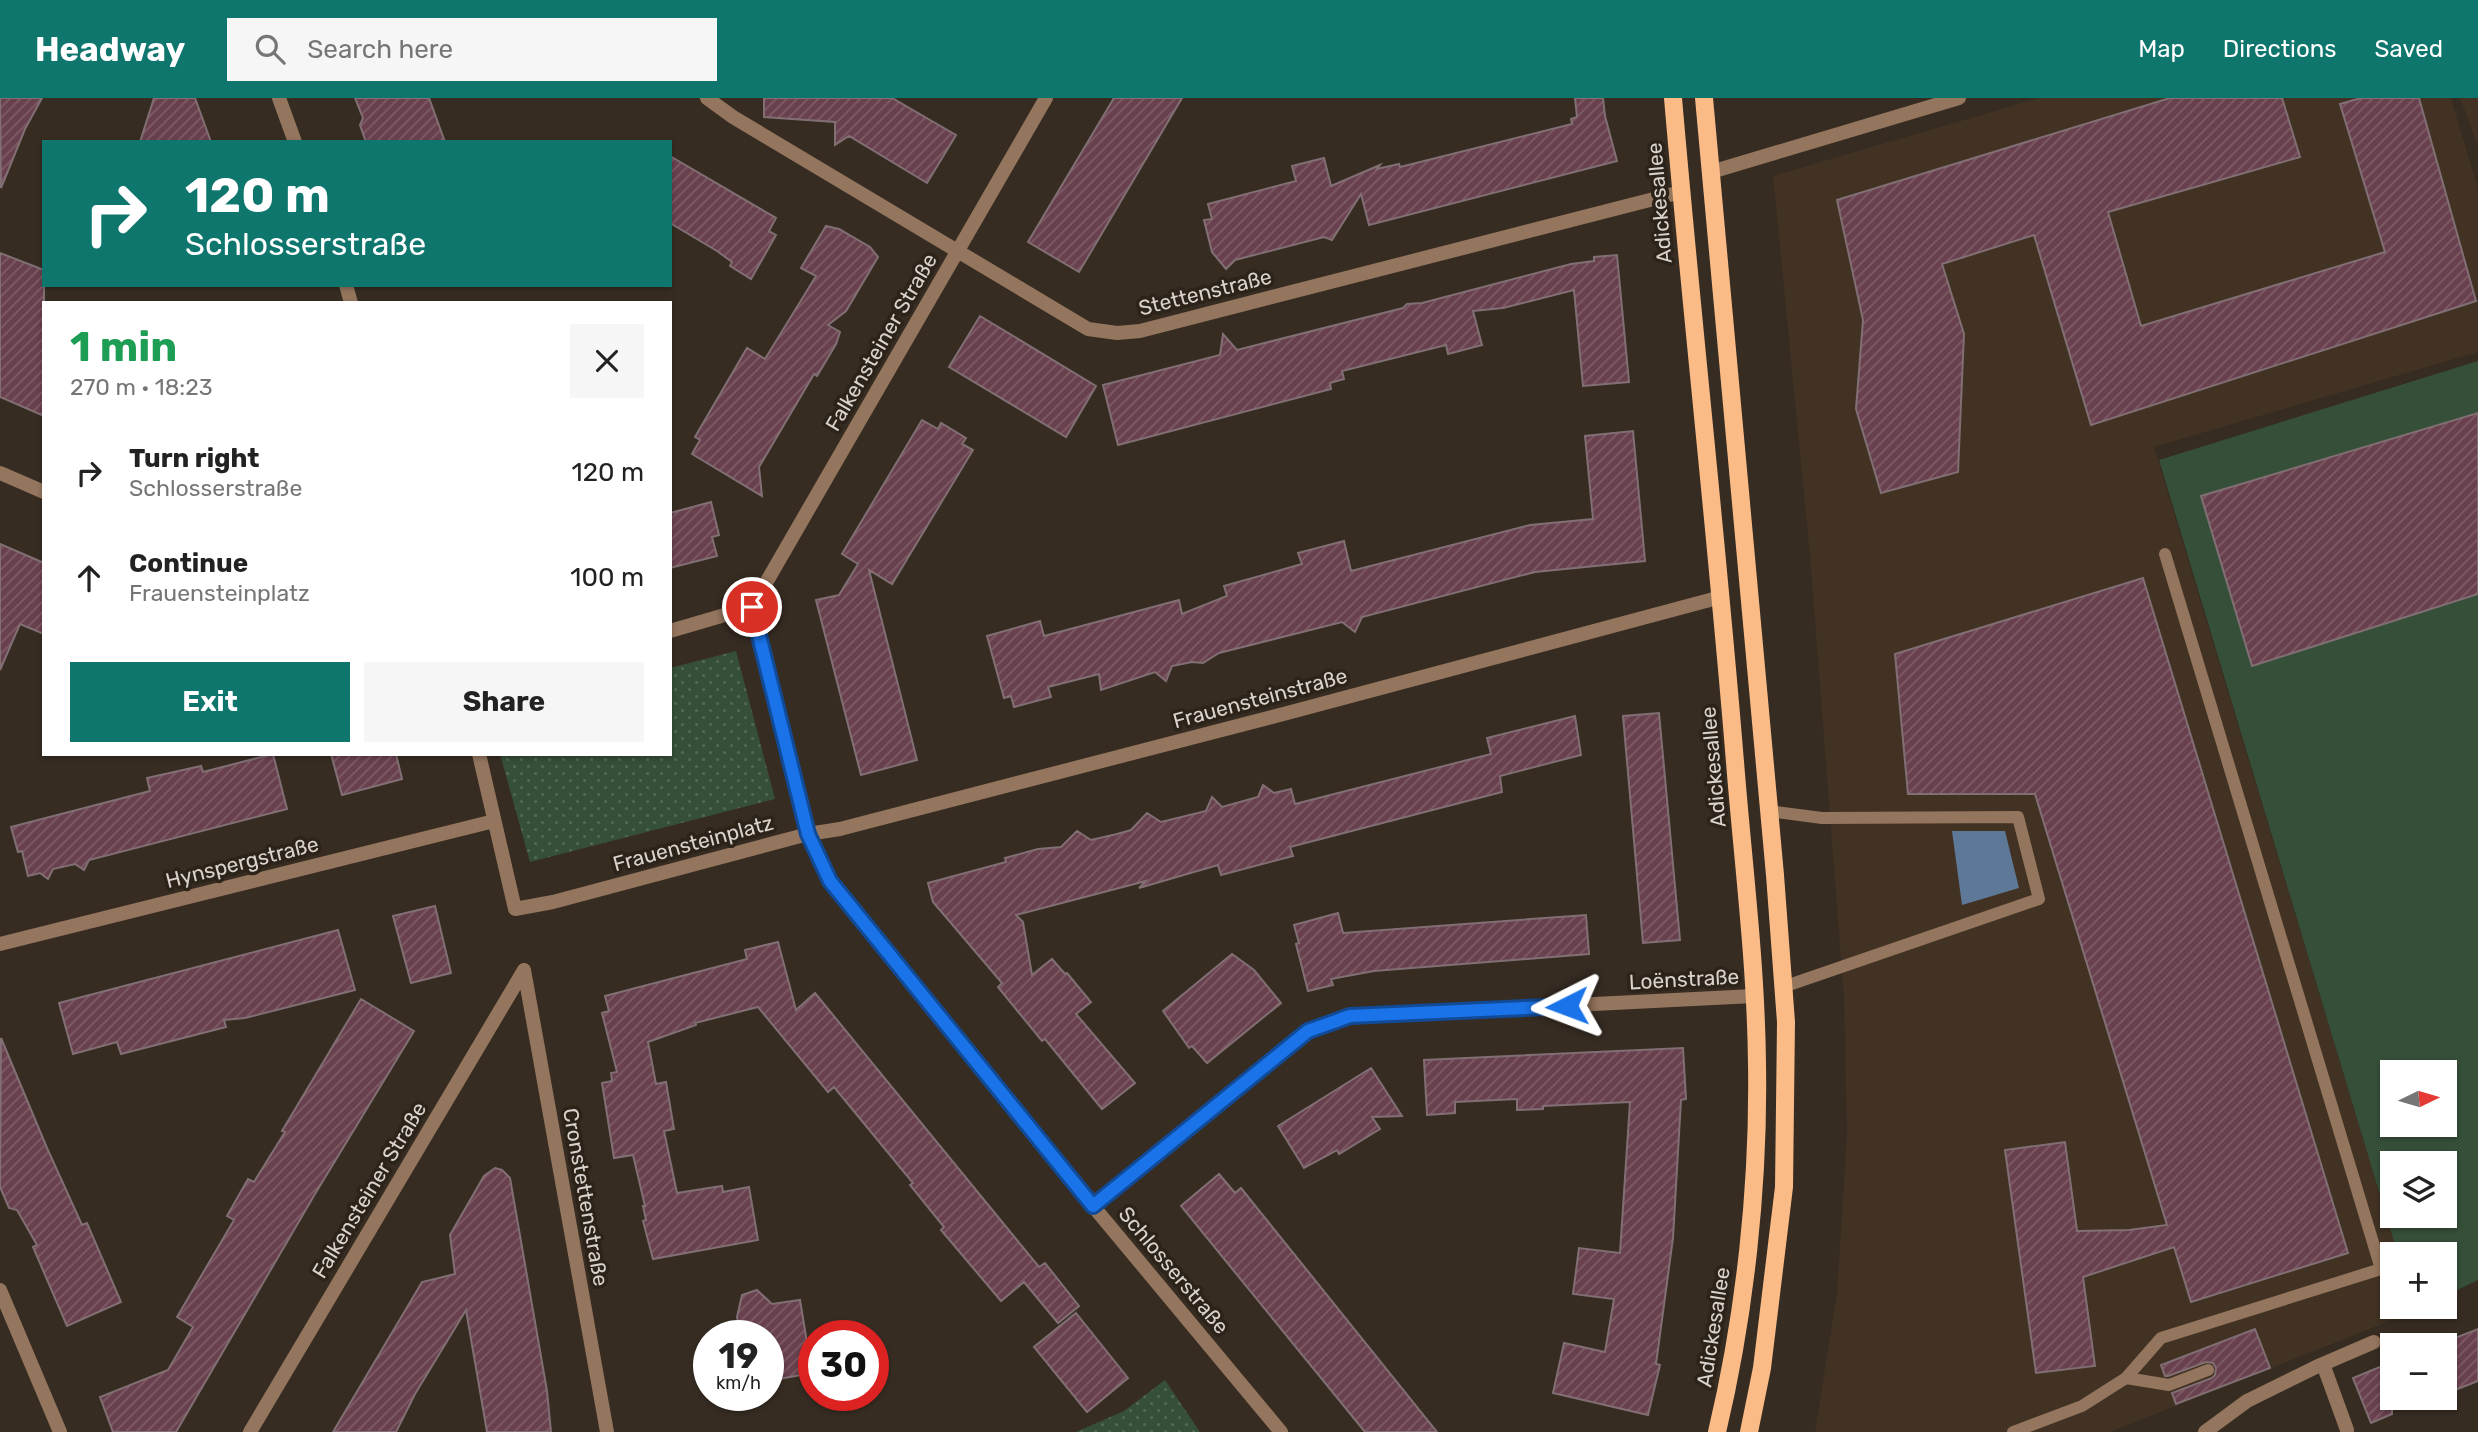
<!DOCTYPE html>
<meta charset="utf-8">
<style>
:root{--surface:#fff;--page:#f6f6f6;--text:#222;--muted:#767676;--accent:#0f766e}
body{margin:0;font-family:Rubik,sans-serif;background:var(--page);color:var(--text);height:100vh;display:flex;flex-direction:column;font-size:26px;white-space:nowrap}
*{box-sizing:border-box;margin:0}
p{font-size:23px;color:var(--muted)}
.icon{flex:none;width:38px;height:38px;fill:none;stroke:currentColor;stroke-width:2;stroke-linecap:round;stroke-linejoin:round}
.map{position:relative;flex:1;overflow:hidden}
.side{position:absolute;left:42px;top:203px;width:630px;height:455px;display:flex;flex-direction:column;background:var(--surface);border-radius:0px;box-shadow:0 2px 5px #0004}
.side>*{flex:none}
.guide{position:absolute;left:42px;top:42px;width:630px;height:147px;border-radius:0px;box-shadow:0 2px 5px #0004;background:#0f766e;color:#fff;overflow:hidden}
.needle{width:46px;rotate:85deg}
.tools{position:absolute;left:2380px;top:962px;display:grid;gap:14px}
.tools a{display:grid;place-items:center;width:77px;height:77px;border-radius:0px;background:var(--surface);box-shadow:0 2px 5px #0004;font-size:35px}
.speed{position:absolute;left:693px;top:1222px;display:flex;gap:14px;font-size:35px;font-weight:700;text-align:center}
.speed>*{display:grid;place-content:center;width:91px;height:91px;border-radius:50%;background:var(--surface);box-shadow:0 2px 5px #0004;line-height:1}
.speed small{font-size:18px;font-weight:400}
.speed .limit{border:10px solid #d22;background:#fff;color:#111}
.pin{position:absolute;display:grid;place-items:center;width:60px;height:60px;color:#fff;margin:-30px;border:4px solid #fff;border-radius:50%;box-shadow:0 2px 7px #0007}
.me{position:absolute;width:77px;margin:-38px;rotate:267deg;stroke-linejoin:round;filter:drop-shadow(0 0 5px #0008)}
.turn{display:flex;align-items:center;gap:24px;height:147px;padding:0 28px;font-size:32px}
.turn .icon{width:91px;height:91px;stroke-width:2.5}
.turn b{display:block;font-size:49px;line-height:60px}
.round{display:grid;place-items:center;flex:none;width:74px;height:74px;border-radius:0px;background:var(--page)}
.head{display:flex;align-items:center;justify-content:space-between;height:119px;padding:0 28px}
h1{font-size:42px;font-weight:700;line-height:52px;color:#1e9e55}
.cta{display:flex;gap:14px;margin-top:auto;padding:14px 28px}
.cta a{flex:1;height:80px;border-radius:0px;background:var(--accent);color:#fff;font-size:28px;font-weight:700;line-height:80px;text-align:center}
.cta a+a{background:var(--page);color:var(--text)}
ul{padding:0;list-style:none}
li{display:flex;align-items:center;gap:21px;height:105px;padding:0 28px}
li div{flex:1}
li b{display:block;font-size:26px}
li em{font-style:normal}
header{display:flex;align-items:center;gap:42px;box-sizing:border-box;height:98px;padding:0 35px;background:var(--accent);color:#fff}
header strong{font-size:33px}
nav{display:flex;gap:38px;margin-inline-start:auto;font-size:24px}
.search{width:490px;height:63px;background:var(--page);display:flex;align-items:center;gap:18px;box-sizing:border-box;padding:0 24px;border-radius:0px;color:var(--muted);font-size:26px}
.map>svg:first-child{display:block}
</style>
<header>
<strong>Headway</strong>
<div class="search"><svg class="icon" aria-label="search" viewBox="0 0 24 24"><circle cx="10" cy="10" r="6"/><path d="M15 15l6 6"/></svg>Search here</div>
<nav><a>Map</a><a>Directions</a><a>Saved</a></nav>
</header>
<div class="map">
<svg width="2478" height="1334" viewBox="0 0 2478 1334">
<defs>
<pattern id="park-dots" width="8" height="8" patternUnits="userSpaceOnUse" patternTransform="scale(1.75)"><rect width="8" height="8" fill="#364f39"/><path d="M2 2h.1M6 6h.1" fill="none" stroke="#526754" stroke-width="1.8" stroke-linecap="round"/></pattern>
<pattern id="building-hatch" width="6" height="6" patternUnits="userSpaceOnUse" patternTransform="scale(1.75)"><rect width="6" height="6" fill="#69414e"/><path d="M-1 1l2-2M0 6l6-6M5 7l2-2" fill="none" stroke="#7e5c66"/></pattern>
</defs>
<rect width="100%" height="100%" fill="#362c22"/>
<path fill="#413223" d="M2039 0H2451L2478 91V254L2154 349 2398 1157H2392V1209H2414L2415 1213 2110 1334H1815L1837 1195 1847 1035 1844 900 1810 458 1773 78Z
M2460 0H2478V48Z"/>
<path fill="url(#park-dots)" d="M736 553 775 701 530 764 500 656H670V570Z
M1165 1282 1200 1334H1076L1124 1313Z"/>
<path fill="#364f39" fill-rule="evenodd" d="M2478 263V1182L2445 1198V1157H2398L2159 362ZM2392 975H2445V1027H2392ZM2392 1066H2445V1118H2392Z"/>
<path fill="#5e7897" d="M1952 733H2005L2019 790 1962 807Z"/>
<path fill="url(#building-hatch)" stroke="#816f74" stroke-width="2" d="M0 0H42L25 31 1 90Z
M154 0H195L211 44H140Z
M355 0H429L445 44H366L360 27 363 20Z
M764 0H892L956 37 927 85 849 38 835 47V24L764 19Z
M1114 0H1182L1079 174 1028 144Z
M1575 0H1603L1605 18 1617 63 1369 127 1361 96 1332 142 1324 139 1235 162 1226 171 1212 154 1204 122 1212 121 1208 106 1296 83 1292 68 1324 60 1331 88 1380 67 1377 71 1399 66 1400 69 1572 26 1571 21 1577 19Z
M2170 0H2282L2300 59 2108 114 2141 228 2385 154 2340 6 2361 0H2419L2476 203 2091 327 2034 137 1942 166 1964 236 1958 374 1881 395 1856 311 1863 222 1837 102Z
M670 58 776 120 769 133 776 137 751 181 730 168 732 164 717 153 670 125Z
M826 128 839 131 870 149 878 159 846 213 828 227 840 234 836 246 817 278 814 276 759 369 762 398 692 356 700 342 695 339 747 250 765 261 816 178 801 170Z
M0 155 44 172V318L0 299Z
M1617 157 1629 284 1583 288 1574 192 1503 210 1473 213 1482 247 1448 256 1446 247 1342 273 1344 281 1330 285 1331 291 1118 347 1103 287 1220 257 1223 236 1237 252 1403 210 1407 206 1422 205 1571 166 1594 163V159Z
M980 218 1096 288 1066 339 949 269Z
M2478 315V496L2252 568 2201 398Z
M922 322 938 331 941 325 966 340 962 346 973 352 892 486 869 472 917 662 861 677 816 502 839 497 858 466 842 456Z
M1633 333 1645 463 1535 474 1362 519 1355 534 1342 524 1219 555 1203 565 1192 564 1172 568 1166 583 1155 574 1101 592 1099 576 1048 589 1051 599 1014 609 1011 598 1004 600 987 538 1040 523 1044 538 1179 502 1182 516 1227 498 1224 488 1302 466 1298 455 1344 443 1351 473 1530 427 1593 421 1585 338Z
M711 404 719 437 712 439 717 458 670 470V415Z
M0 446 44 465V536L20 526 0 572Z
M2143 480 2348 1155 2191 1204 2174 1149 2083 1179 2095 1268 2036 1275 2005 1052 2065 1044 2077 1133 2129 1132 2167 1127 2035 696H1908L1895 556Z
M1659 615 1680 842 1643 845 1623 618Z
M1575 618 1581 657 1500 678 1502 694 1290 749 1293 758 1221 777 1218 767 1139 790 1146 783 1016 817 1023 824 1032 877 1052 861 1065 876 1067 875 1091 904 1076 916 1135 985 1102 1011 1045 941 1042 943 998 889 1002 885 933 804 928 785 1006 764 1005 760 1038 751 1061 749 1077 733 1091 742 1117 736 1131 732 1147 715 1161 724 1206 713 1212 699 1222 709 1258 699 1263 687 1274 695 1291 691 1295 706 1491 656 1487 640Z
M273 656 287 711 89 762 84 772 75 766 53 771 48 781 40 775 28 778 22 753 18 754 11 729 150 693 147 680 201 668 203 674Z
M331 656H396L402 681 342 697Z
M435 808 451 875 411 885 393 818Z
M1338 815 1343 835 1586 817 1589 856 1374 873 1331 881 1333 887 1308 893 1296 846 1299 845 1294 827Z
M338 832 355 892 245 920 224 922 226 929 121 956 117 944 73 956 59 905Z
M778 844 796 912 815 895 1039 1169 1045 1165 1079 1208 1058 1225 1024 1184 1001 1203 941 1132 944 1129 910 1087 913 1085 834 989 828 994 758 909 695 925 696 927 648 944 656 986 666 984 674 1031 664 1033 677 1095 722 1088 723 1094 749 1089 758 1142 653 1161 643 1123 646 1122 643 1108H645L633 1057 614 1060 602 985 612 983 611 975 617 974 602 915 609 913 605 898 747 861 745 852Z
M1232 856 1254 872 1281 905 1207 965 1192 948 1189 950 1163 913Z
M361 901 414 933 315 1096 176 1334H113L100 1299 168 1272 193 1229 177 1219 234 1122 227 1118 248 1081 254 1084 285 1034 282 1033Z
M1 940 47 1050 82 1127 87 1125 121 1204 67 1228 33 1149 37 1147 17 1112 9 1110 0 1089Z
M1683 950 1686 1001 1681 1002 1673 1140 1656 1266 1660 1267 1648 1317 1553 1295 1564 1245 1605 1254 1614 1201 1573 1196 1579 1150 1620 1155 1630 1004 1543 1008V1011L1517 1012V1001L1455 1004V1015L1427 1017 1424 962Z
M1371 970 1402 1018 1372 1019 1380 1031 1339 1056 1337 1052 1304 1070 1278 1028Z
M495 1070 502 1072 510 1080 547 1293 551 1334H487L466 1212 415 1296 396 1334H333L422 1184 455 1176 450 1137 484 1078Z
M1219 1076 1235 1095 1241 1090 1437 1334H1365L1181 1108Z
M757 1192 772 1206 800 1202 812 1275 768 1283V1237H741L737 1219 742 1197Z
M1076 1215 1128 1280 1087 1314 1034 1249Z
M2255 1231 2270 1270 2176 1306 2172 1295 2212 1280 2215 1277 2216 1270 2213 1265 2206 1264 2168 1278H2165L2161 1267Z
M2478 1231V1283L2445 1296V1244Z
M2392 1264V1316L2371 1325 2353 1280Z"/>
<g fill="none" stroke-linecap="round" stroke-linejoin="round">
<path stroke="#94755d" stroke-width="12" d="M1769 713 1822 720 2018 719 2039 801 1783 889
M2126 1280 2169 1287 2208 1272
M2013 1334 2082 1308 2126 1280 2161 1240 2381 1171 2165 456"/>
<path stroke="#94755d" stroke-width="14" d="M279 0 295 44
M707 0 733 19 1088 231 1117 235 1140 233 1681 94
M1711 74 1959 0
M346 187 351 205
M0 375 44 394
M752 509 1046 0
M670 533 752 509
M479 656 515 811 553 804 808 736 752 509
M0 846 494 723
M524 872 607 1334
M1093 1108 1308 933 1350 918 1754 898
M0 1192 60 1334
M2323 1266 2347 1332
M250 1334 524 872
M1281 1334 1093 1108 830 783 808 736 840 731 1291 614 1721 499
M2205 1334 2247 1303 2316 1269 2374 1244"/>
<path stroke="#fabb87" stroke-width="18" d="M1673 0C1692 222 1717 442 1735 664 1743 765 1756 865 1757 966 1759 1087 1745 1217 1717 1334
M1704 0 1775 777 1786 924 1784 1089 1762 1270 1749 1334"/>
</g>
<g fill="none" stroke-linecap="round" stroke-linejoin="round">
<g stroke="#114b97" stroke-width="18">
<path id="route" d="M752 509 808 736 830 783 1093 1108 1308 933 1350 918 1567 908"/>
</g>
<use href="#route" stroke="#1a73e8" stroke-width="12"/>
</g>
<g text-anchor="middle" dominant-baseline="central" stroke-width="7" stroke-linejoin="round" paint-order="stroke">
<g font-size="21" fill="#dad3cd" stroke="#2c2319">
<text transform="translate(1659 105) rotate(-95)">Adickesallee</text>
<text transform="translate(1205 194) rotate(-14)">Stettenstraße</text>
<text transform="translate(881 244) rotate(-60)">Falkensteiner Straße</text>
<text transform="translate(1260 600) rotate(-15)">Frauensteinstraße</text>
<text transform="translate(1713 669) rotate(-95)">Adickesallee</text>
<text transform="translate(693 745) rotate(-15)">Frauensteinplatz</text>
<text transform="translate(242 764) rotate(-14)">Hynspergstraße</text>
<text transform="translate(1684 881) rotate(-3)">Loënstraße</text>
<text transform="translate(369 1092) rotate(-59)">Falkensteiner Straße</text>
<text transform="translate(586 1099) rotate(80)">Cronstettenstraße</text>
<text transform="translate(1174 1172) rotate(50)">Schlosserstraße</text>
<text transform="translate(1713 1229) rotate(-81)">Adickesallee</text>
</g>
</g>
</svg>
<div class="tools">
<a><svg class="needle" viewBox="-14 -14 28 28"><path d="M0-13l5 13h-10z" fill="#e53935"/><path d="M0 13l5-13h-10z" fill="#767676"/></svg></a>
<a><svg class="icon" aria-label="layers" viewBox="0 0 24 24"><path d="M12 4l9 5-9 5-9-5zM3 14l9 5 9-5"/></svg></a>
<a>+</a>
<a>−</a>
</div>
<div class="speed"><div>19<small>km/h</small></div><div class="limit">30</div></div>
<div class="pin" style="left:752px;top:509px;background:#d93025"><svg class="icon" aria-label="arrive" viewBox="0 0 24 24"><path d="M6 21V4h12l-3 4 3 4H6"/></svg></div>
<svg class="me" style="left:1567px;top:908px" viewBox="-20 -20 40 40"><path d="M0-17L14 15 0 8-14 15z" fill="#1a73e8" stroke="#fff" stroke-width="4"/></svg>
<div class="guide">
<div class="turn"><svg class="icon" aria-label="right" viewBox="0 0 24 24"><path d="M7 20v-9h11M14 6l5 5-5 5"/></svg><div><b>120 m</b>Schlosserstraße</div></div>
</div>
<section class="side">
<div class="head"><div><h1>1 min</h1><p>270 m · 18:23</p></div><a class="round"><svg class="icon" aria-label="close" viewBox="0 0 24 24"><path d="M6 6l12 12M18 6L6 18"/></svg></a></div>
<ul>
<li><svg class="icon" aria-label="right" viewBox="0 0 24 24"><path d="M7 20v-9h11M14 6l5 5-5 5"/></svg><div><b>Turn right</b><p>Schlosserstraße</p></div><em>120 m</em></li>
<li><svg class="icon" aria-label="ahead" viewBox="0 0 24 24"><path d="M12 20V5M6 11l6-6 6 6"/></svg><div><b>Continue</b><p>Frauensteinplatz</p></div><em>100 m</em></li>
</ul>
<div class="cta"><a>Exit</a><a>Share</a></div>
</section>
</div>
